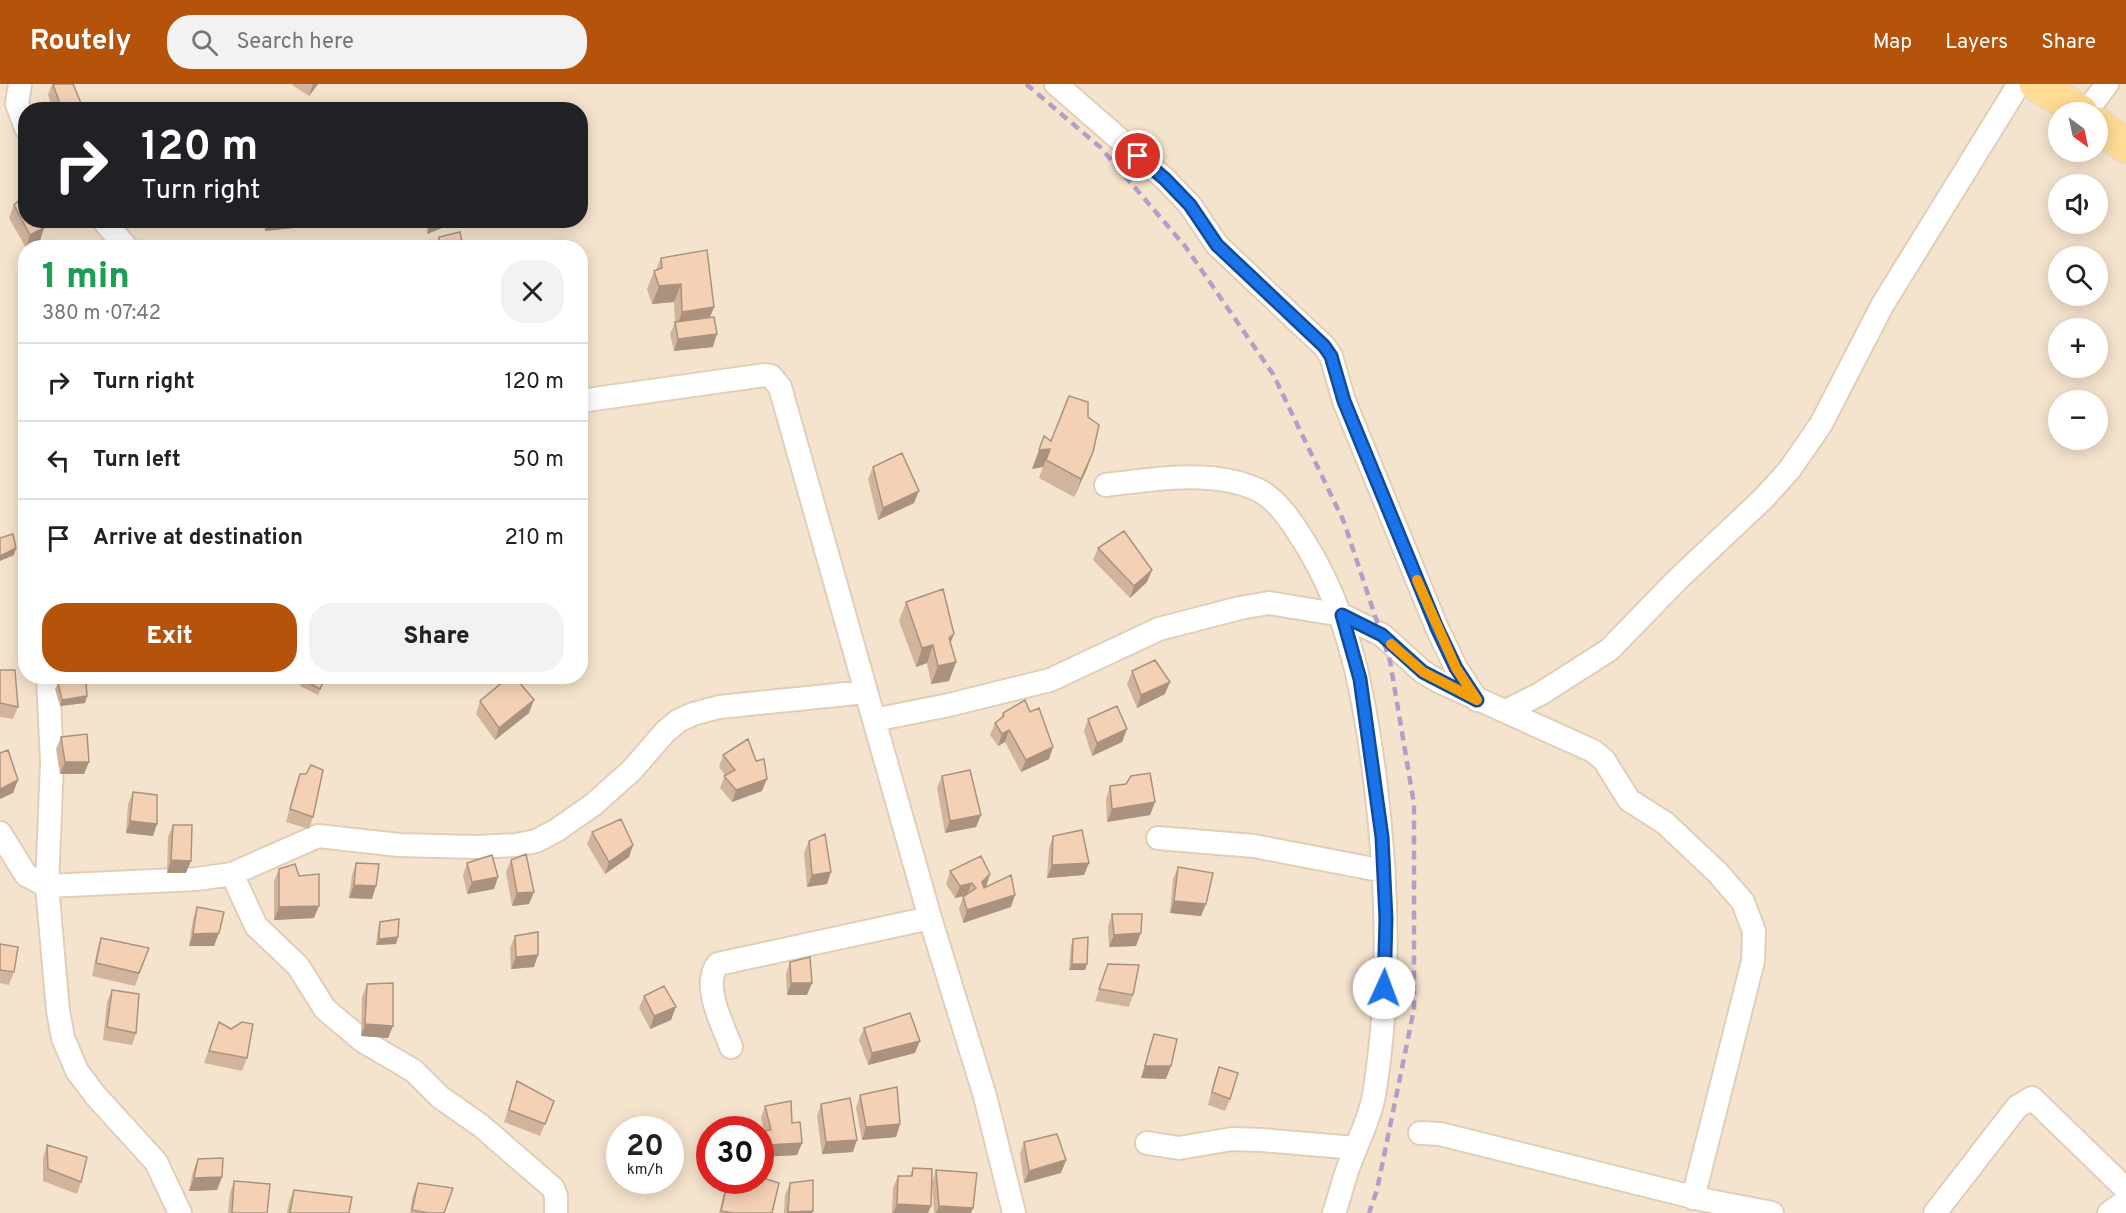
<!DOCTYPE html>
<meta charset="utf-8">
<style>
:root{--surface:#fff;--page:#f2f2f2;--text:#222;--muted:#767676;--line:#e0e0e0;--accent:#b45309}
body{margin:0;font-family:Overpass,sans-serif;background:var(--page);color:var(--text);height:100vh;display:flex;flex-direction:column;font-size:22px;white-space:nowrap}
*{box-sizing:border-box;margin:0}
p{font-size:20px;color:var(--muted)}
.icon{flex:none;width:33px;height:33px;fill:none;stroke:currentColor;stroke-width:2;stroke-linecap:round;stroke-linejoin:round}
.map{position:relative;flex:1;overflow:hidden}
.side{position:absolute;left:18px;top:156px;width:570px;height:444px;display:flex;flex-direction:column;background:var(--surface);border-radius:24px;box-shadow:0 3px 15px #0003}
.side>*{flex:none}
.guide{position:absolute;left:18px;top:18px;width:570px;height:126px;border-radius:24px;box-shadow:0 3px 15px #0003;background:#202124;color:#fff;overflow:hidden}
.needle{width:39px;rotate:147deg}
.controls{position:absolute;left:2048px;top:18px;display:grid;gap:12px}
.controls a{display:grid;place-items:center;width:60px;height:60px;border-radius:50%;background:var(--surface);box-shadow:0 3px 15px #0003;font-size:30px}
.speed{position:absolute;left:606px;top:1032px;display:flex;gap:12px;font-size:30px;font-weight:700;text-align:center}
.speed>*{display:grid;place-content:center;width:78px;height:78px;border-radius:50%;background:var(--surface);box-shadow:0 3px 15px #0003;line-height:1}
.speed small{font-size:15px;font-weight:400}
.speed .limit{border:9px solid #d22;background:#fff;color:#111}
.pin{position:absolute;display:grid;place-items:center;width:51px;height:51px;color:#fff;margin:-26px;border:3px solid #fff;border-radius:50%;box-shadow:0 2px 6px #0007}
.me{position:absolute;width:66px;margin:-33px;rotate:2deg;stroke-linejoin:round;filter:drop-shadow(0 0 4px #0008)}
.turn{display:flex;align-items:center;gap:21px;height:126px;padding:0 24px;font-size:27px}
.turn .icon{width:78px;height:78px;stroke-width:2.5}
.turn b{display:block;font-size:42px;line-height:51px}
.round{display:grid;place-items:center;flex:none;width:63px;height:63px;border-radius:24px;background:var(--page)}
.head{display:flex;align-items:center;justify-content:space-between;height:102px;padding:0 24px}
h1{font-size:36px;font-weight:800;line-height:45px;color:#1e9e55}
.primary-button{display:flex;gap:12px;margin-top:auto;padding:12px 24px}
.primary-button a{flex:1;height:69px;border-radius:24px;background:var(--accent);color:#fff;font-size:24px;font-weight:800;line-height:69px;text-align:center}
.primary-button a+a{background:var(--page);color:var(--text)}
ul{padding:0;list-style:none}
li{display:flex;align-items:center;gap:18px;height:78px;padding:0 24px;border-top:2px solid var(--line)}
li div{flex:1}
li b{display:block;font-size:22px}
li em{font-style:normal}
header{display:flex;align-items:center;gap:36px;box-sizing:border-box;height:84px;padding:0 30px;background:var(--accent);color:#fff}
header strong{font-size:28px}
nav{display:flex;gap:33px;margin-inline-start:auto;font-size:21px}
.search{width:420px;height:54px;background:var(--page);display:flex;align-items:center;gap:15px;box-sizing:border-box;padding:0 21px;border-radius:24px;color:var(--muted);font-size:22px}
.map>svg:first-child{display:block}
</style>
<header>
<strong>Routely</strong>
<div class="search"><svg class="icon" aria-label="search" viewBox="0 0 24 24"><circle cx="10" cy="10" r="6"/><path d="M15 15l6 6"/></svg>Search here</div>
<nav><a>Map</a><a>Layers</a><a>Share</a></nav>
</header>
<div class="map">
<svg width="2126" height="1129" viewBox="0 0 2126 1129">
<rect width="100%" height="100%" fill="#fdf3df"/>
<path fill="#f5e4cd" fill-rule="evenodd" d="M0 0H2126V1129H0ZM26 26H580V136H26ZM2058 28H2097V68H2058ZM2058 100H2097V140H2058ZM26 164H580V592H26ZM2058 172H2097V212H2058ZM2058 244H2097V284H2058ZM2058 316H2097V356H2058ZM620 1046H670V1096H620ZM710 1046H760V1096H710Z"/>
<g fill="none" stroke-linecap="round" stroke-linejoin="round">
<g stroke="#e1ceba" stroke-width="26">
<path id="minor" d="M20 0 17 20 26 44
M1056 0 1165 95 1190 121 1217 161 1324 262 1331 272 1344 317 1437 544 1456 584 1477 616
M2086 28 2107 0
M103 136 127 164
M580 317 765 291 771 292 780 303 930 834 985 1012 1014 1129
M1106 401C1152 395 1212 385 1256 405 1277 414 1293 440 1305 459 1350 531 1364 611 1375 695 1388 800 1391 907 1374 1011 1370 1034 1359 1055 1351 1076 1344 1093 1340 1112 1334 1129
M48 592 52 679 47 802 58 927 63 954 77 987 95 1011 156 1078 180 1129
M1506 627 1540 610 1609 566 1678 495 1764 414 1790 385 1821 340 1883 220 2019 0
M874 636 949 621 1050 596 1159 545 1240 524 1269 519 1342 531 1382 551 1423 588 1438 597 1593 667 1604 676 1629 716 1665 739 1718 789 1743 818 1754 847 1753 877 1693 1114
M0 749 26 791 47 802 197 795 232 790 318 752 399 761 476 763 516 761 536 757 557 746 594 720 632 686 665 648 678 637 693 630 719 623 866 608
M1158 754 1254 762 1384 787
M232 790 256 842 298 882 325 925 363 957 414 987 440 1013 480 1041 553 1104 556 1112V1129
M731 963C723 941 701 901 718 880L930 834
M1420 1049 1440 1050 1705 1116 1772 1129
M1147 1059 1179 1064 1232 1055 1262 1056 1356 1064
M1935 1129 2017 1023 2032 1014 2126 1105
M2109 1129 2126 1117"/>
</g>
<g stroke="#e0dad6" stroke-width="36">
<path id="primary" d="M2036 0 2081 28
M2097 40 2126 62"/>
</g>
<use href="#minor" stroke="#fff" stroke-width="22"/>
<use href="#primary" stroke="#ffdb94" stroke-width="33"/>
<path stroke="#b59ec6" stroke-width="4.5" stroke-dasharray="9 6" stroke-linecap="butt" d="M1026 0 1100 63 1185 162 1273 290 1344 438 1390 577 1414 720V925L1377 1106 1369 1129"/>
</g>
<path fill="#d2b39c" d="M52 0H73L82 26H53L48 11Z
M293 0H318L309 12 292 1Z
M14 121 40 157 26 164 9 134Z
M263 136H297L294 144 265 147Z
M426 136H453L452 140 427 150Z
M439 153 463 164H435Z
M661 174 714 223 710 233 713 263 674 267 670 250 675 238 674 218 652 220 647 205 654 187 656 186Z
M1088 333 1093 368 1086 387 1074 413 1039 394 1043 383 1032 385 1051 357Z
M873 383 914 419 878 436 868 395Z
M1098 464 1152 486 1147 498 1130 514 1093 476Z
M906 518 954 550 950 559 956 578 949 597 931 600 927 579 916 583 899 537Z
M0 586 18 623 13 635 0 633Z
M1132 587 1165 610 1137 624 1127 600Z
M326 592 318 611 300 602 303 596Z
M58 599 87 612 85 619 60 622 55 605Z
M480 617 529 629 495 656 476 630Z
M1030 628 1053 663 1049 675 1021 688 1005 658 998 662 990 651 995 639 1001 634 1003 629Z
M1088 635 1127 645 1122 658 1092 672 1084 647Z
M61 653 89 678 84 690H60L56 665Z
M723 671 762 707 732 718 720 704 725 691 719 683Z
M300 690 313 733 309 745 286 738 295 703Z
M942 692 981 731 976 743 945 749 937 704Z
M1110 702 1155 718 1150 731 1107 738 1106 715Z
M133 708 153 752 126 749 128 720Z
M173 741 186 789H167L168 753Z
M592 748 633 761 629 773 605 790 587 760Z
M1053 752 1089 779 1084 791 1047 794 1049 764Z
M809 757 827 800 807 803 804 769Z
M511 776 534 808 529 820 512 822 506 788Z
M356 779 372 815 349 814 352 791Z
M467 779 498 793 494 805 467 810 463 791Z
M1178 783 1201 832 1170 829 1173 795Z
M279 785 314 834 274 836V797Z
M950 787 990 790 986 803 1011 823 963 839 959 825 963 813 965 812 955 814 946 800Z
M197 823 219 849 214 862H189L193 835Z
M1112 830 1136 862 1109 863 1108 842Z
M380 838 398 853 396 860 376 861 378 844Z
M515 852 534 883 511 885 510 864Z
M101 854 149 864 135 902 92 892 97 867Z
M1073 855 1087 880 1085 886H1069L1071 861Z
M0 860 14 888 9 901 0 899Z
M790 878 807 911H787L786 890Z
M1108 880 1133 911 1129 923 1095 917Z
M367 900 393 942 388 954 361 952 362 913Z
M112 906 136 949 132 961 103 956 107 918Z
M644 912 671 936 650 945 639 924Z
M219 938 247 974 242 987 204 979Z
M864 944 915 969 868 981 859 956Z
M1154 950 1166 995 1141 994 1150 962Z
M1219 983 1230 1015 1225 1027 1208 1021 1214 996Z
M517 997 554 1017 540 1052 504 1038Z
M860 1011 900 1040 896 1053 862 1056 856 1024Z
M821 1020 853 1068 822 1070 817 1032Z
M765 1022 792 1039 802 1059 797 1071 763 1073 760 1070V1052L764 1047 761 1034Z
M1024 1058 1066 1076 1061 1089 1024 1099 1020 1070Z
M47 1061 81 1098 77 1110 43 1097V1074Z
M198 1075 222 1093 217 1106 189 1107 193 1087Z
M913 1084 931 1122 928 1129H892L893 1104 898 1092H910Z
M936 1086 971 1129H934L932 1099Z
M727 1096H760L772 1129H719Z
M234 1097 267 1129H228L230 1109Z
M418 1099 444 1129H410L413 1111Z
M790 1099 812 1129H784L785 1111Z
M294 1106 349 1129H287L289 1118Z"/>
<path fill="#ab927f" d="M313 0H318L309 12Z
M269 136H297L294 144 265 147Z
M435 136H453L452 140 427 150 432 138Z
M44 144 40 157 26 164 30 151Z
M681 200 674 218 652 220 659 202Z
M714 223 707 241 676 244 682 228Z
M717 250 713 263 674 267 678 255Z
M1050 365 1043 383 1032 385 1039 366Z
M1093 368 1086 387 1074 413 1081 395Z
M919 407 914 419 878 436 883 424Z
M16 464 14 471 0 477V472Z
M1152 486 1147 498 1130 514 1134 502Z
M954 550 947 568 949 554Z
M933 561 927 579 916 583 922 564Z
M956 578 949 597 931 600 938 582Z
M1170 598 1165 610 1137 624 1141 611Z
M87 612 85 619 60 622 62 616Z
M534 616 529 629 495 656 499 644Z
M1127 645 1122 658 1092 672 1097 659Z
M1009 646 1005 658 998 662 1002 650Z
M1053 663 1049 675 1021 688 1026 676Z
M65 678H89L84 690H60Z
M767 695 762 707 732 718 736 706Z
M18 696 13 709 0 715V705Z
M1155 718 1150 731 1107 738 1112 725Z
M981 731 976 743 945 749 950 737Z
M130 737 157 740 153 752 126 749Z
M633 761 629 773 605 790 609 778Z
M171 776 191 777 186 789H167Z
M1089 779 1084 791 1047 794 1052 781Z
M831 788 827 800 807 803 812 791Z
M990 790 986 803 977 810 982 798Z
M498 793 494 805 467 810 472 798Z
M972 799 967 811 955 814 960 802Z
M354 801 376 802 372 815 349 814Z
M534 808 529 820 512 822 517 809Z
M1015 811 1011 823 963 839 967 826Z
M1174 817 1206 820 1201 832 1170 829Z
M319 822 314 834 274 836 279 823Z
M219 849 214 862H189L193 850Z
M1141 849 1136 862 1109 863 1114 851Z
M398 853 396 860 376 861 379 855Z
M538 871 534 883 511 885 516 873Z
M1072 880H1087L1085 886H1069Z
M791 899H812L807 911H787Z
M676 923 671 936 650 945 654 932Z
M365 940 393 942 388 954 361 952Z
M920 957 915 969 868 981 872 969Z
M1145 982H1171L1166 995 1141 994Z
M900 1040 896 1053 862 1056 866 1043Z
M857 1056 853 1068 822 1070 826 1058Z
M802 1059 797 1071 763 1073 767 1061Z
M1066 1076 1061 1089 1024 1099 1029 1087Z
M222 1093 217 1106 189 1107 194 1094Z
M897 1120 931 1122 928 1129H893Z
M939 1122 973 1124 971 1129H936Z
M813 1127 812 1129H788V1128Z"/>
<path fill="#f4d0b5" stroke="#ab927f" stroke-width="1.5" d="M53 0H73L83 24 80 26H62Z
M26 110V136H40L44 144 30 151 14 121Z
M460 148 463 164H439V153Z
M707 166 714 223 682 228 681 200 659 202 654 187 662 184 661 174Z
M714 233 717 250 678 255 675 238Z
M1069 312 1088 318V333L1099 341 1093 368 1081 395 1046 376 1050 365 1039 366 1044 352 1051 357Z
M902 369 919 407 883 424 873 383Z
M1124 447 1152 486 1134 502 1098 464Z
M13 450 16 464 0 472V454Z
M943 505 954 550 949 554 956 578 938 582 933 561 922 564 906 518Z
M1155 576 1170 598 1141 611 1132 587Z
M0 586H15L18 623 0 619Z
M304 592H326L320 605 303 596Z
M510 592H514L534 616 499 644 480 617Z
M86 598 87 612 62 616 58 599Z
M1025 616 1030 628 1039 624 1053 663 1026 676 1009 646 1002 650 995 639 1004 632 1003 629Z
M1117 622 1127 645 1097 659 1088 635Z
M87 650 89 678H65L61 653Z
M748 655 756 677 764 675 767 695 736 706 724 692 735 686 723 671Z
M8 666 18 696 0 705V669Z
M311 681 323 686 313 733 290 725 300 690H306Z
M970 686 981 731 950 737 942 692Z
M1150 689 1155 718 1112 725 1110 702 1126 700 1131 692Z
M133 708 157 711V740L130 737Z
M621 735 633 761 609 778 592 748Z
M173 741H192L191 777 171 776Z
M1082 746 1089 779 1052 781 1053 752Z
M825 750 831 788 812 791 809 757Z
M526 770 534 808 517 809 511 776Z
M492 771 498 793 472 798 467 779Z
M981 772 990 790 982 798 984 804 1011 791 1015 811 967 826 963 813 976 804 972 799 960 802 950 787Z
M356 779 379 780 376 802 354 801Z
M295 780 299 792 319 790V822L279 823V785Z
M1178 783 1213 789 1206 820 1174 817Z
M197 823 224 828 219 849 193 850Z
M1112 830H1142L1141 849 1114 851Z
M399 835 398 853 379 855 380 838Z
M538 848V871L516 873 515 852Z
M1088 853 1087 880H1072L1073 855Z
M101 854 149 864 139 889 96 879Z
M0 860 18 863 14 888 0 886Z
M810 873 812 899H791L790 878Z
M1108 880 1139 881 1133 911 1099 905Z
M393 899V942L365 940 367 900Z
M664 902 676 923 654 932 644 912Z
M112 906 139 910 136 949 107 943Z
M910 929 920 957 872 969 864 944Z
M219 938 231 945 242 938 253 940 247 974 209 967Z
M1154 950 1177 955 1171 982H1145Z
M1219 983 1238 989 1230 1015 1212 1008Z
M517 997 554 1017 545 1040 509 1026Z
M897 1003 900 1040 866 1043 860 1011Z
M850 1014 857 1056 826 1058 821 1020Z
M791 1017 792 1039 800 1038 802 1059 767 1061 760 1052V1048L771 1046 765 1022Z
M1057 1050 1066 1076 1029 1087 1024 1058Z
M47 1061 87 1073 81 1098 48 1085Z
M223 1074 222 1093 194 1094 198 1075Z
M913 1084 932 1085 931 1122 897 1120 898 1092H912Z
M936 1086 977 1089 973 1124 939 1122Z
M760 1093 779 1099 772 1129H733L721 1127 728 1096H760Z
M813 1096V1127L788 1128 790 1099Z
M234 1097 270 1100 267 1129H232Z
M418 1099 453 1104 444 1129H428L412 1126Z
M294 1106 352 1113 349 1129H290Z"/>
<g fill="none" stroke-linecap="round" stroke-linejoin="round">
<g stroke="#114b97" stroke-width="15">
<path id="route" d="M1138 72 1165 95 1190 121 1217 161 1324 262 1331 272 1344 317 1437 544 1456 584 1477 616 1423 588 1382 551 1342 531 1360 595 1382 753 1386 835 1384 904"/>
</g>
<use href="#route" stroke="#1a73e8" stroke-width="10"/>
<path stroke="#f59e0b" stroke-width="10" d="M1391 560 1423 588 1477 616 1456 584 1417 496"/>
</g>
</svg>
<div class="controls">
<a><svg class="needle" viewBox="-14 -14 28 28"><path d="M0-13l5 13h-10z" fill="#e53935"/><path d="M0 13l5-13h-10z" fill="#767676"/></svg></a>
<a><svg class="icon" aria-label="sound" viewBox="0 0 24 24"><path d="M4 9h4l5-4v14l-5-4H4zM17 9q2 3 0 6"/></svg></a>
<a><svg class="icon" aria-label="search" viewBox="0 0 24 24"><circle cx="10" cy="10" r="6"/><path d="M15 15l6 6"/></svg></a>
<a>+</a>
<a>−</a>
</div>
<div class="speed"><div>20<small>km/h</small></div><div class="limit">30</div></div>
<div class="pin" style="left:1138px;top:72px;background:#d93025"><svg class="icon" aria-label="arrive" viewBox="0 0 24 24"><path d="M6 21V4h12l-3 4 3 4H6"/></svg></div>
<svg class="me" style="left:1384px;top:904px" viewBox="-20 -20 40 40"><circle r="19" fill="#fff"/><path d="M0-13L10 11 0 6-10 11z" fill="#1a73e8"/></svg>
<div class="guide">
<div class="turn"><svg class="icon" aria-label="right" viewBox="0 0 24 24"><path d="M7 20v-9h11M14 6l5 5-5 5"/></svg><div><b>120 m</b>Turn right</div></div>
</div>
<section class="side">
<div class="head"><div><h1>1 min</h1><p>380 m · 07:42</p></div><a class="round"><svg class="icon" aria-label="close" viewBox="0 0 24 24"><path d="M6 6l12 12M18 6L6 18"/></svg></a></div>
<ul>
<li><svg class="icon" aria-label="right" viewBox="0 0 24 24"><path d="M7 20v-9h11M14 6l5 5-5 5"/></svg><div><b>Turn right</b></div><em>120 m</em></li>
<li><svg class="icon" aria-label="left" viewBox="0 0 24 24"><path d="M17 20v-9H6M10 6l-5 5 5 5"/></svg><div><b>Turn left</b></div><em>50 m</em></li>
<li><svg class="icon" aria-label="arrive" viewBox="0 0 24 24"><path d="M6 21V4h12l-3 4 3 4H6"/></svg><div><b>Arrive at destination</b></div><em>210 m</em></li>
</ul>
<div class="primary-button"><a>Exit</a><a>Share</a></div>
</section>
</div>
